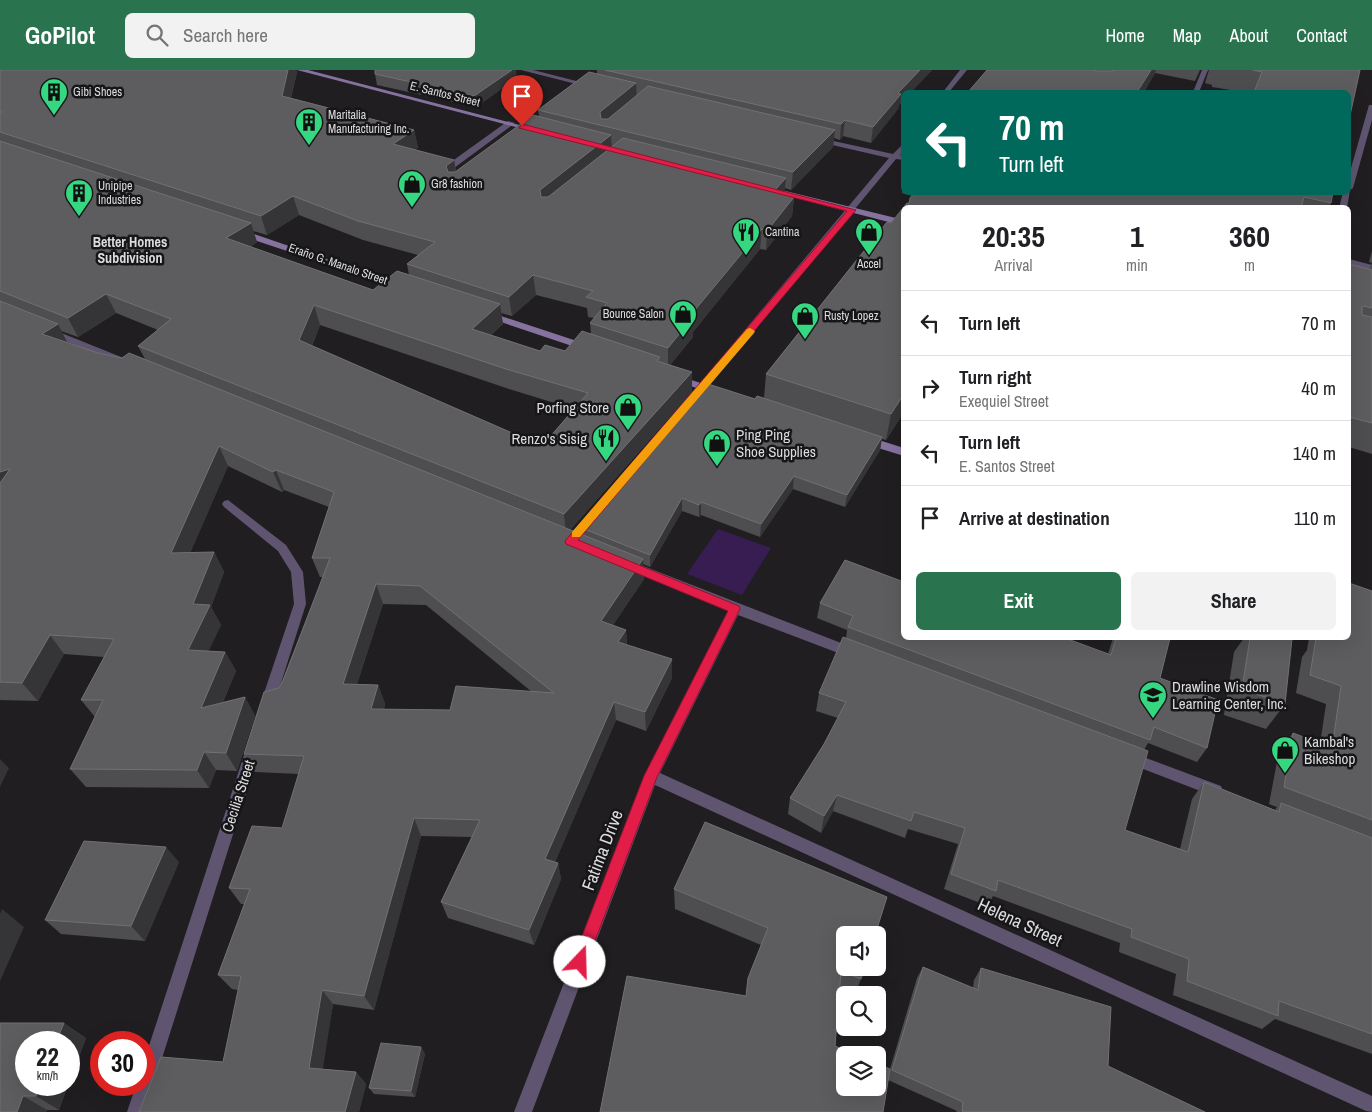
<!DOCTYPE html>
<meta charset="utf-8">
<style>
:root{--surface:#fff;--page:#f2f2f2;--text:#202124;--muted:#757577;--line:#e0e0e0;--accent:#29734e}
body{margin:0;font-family:"Archivo Narrow",sans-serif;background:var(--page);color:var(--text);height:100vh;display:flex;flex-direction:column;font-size:19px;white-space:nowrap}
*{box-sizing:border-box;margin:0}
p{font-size:16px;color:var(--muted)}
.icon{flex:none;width:28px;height:28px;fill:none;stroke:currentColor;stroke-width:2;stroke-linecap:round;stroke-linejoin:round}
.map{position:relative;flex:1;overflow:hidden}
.panel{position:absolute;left:901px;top:135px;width:450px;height:435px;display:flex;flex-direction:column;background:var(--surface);border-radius:8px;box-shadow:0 5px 20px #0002}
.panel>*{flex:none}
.banner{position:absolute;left:901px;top:20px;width:450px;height:105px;border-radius:8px;box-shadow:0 5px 20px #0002;background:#00695c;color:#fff;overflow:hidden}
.controls{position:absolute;left:836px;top:856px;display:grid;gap:10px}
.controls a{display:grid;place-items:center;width:50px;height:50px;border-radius:8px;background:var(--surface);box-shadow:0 5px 20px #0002;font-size:25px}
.speed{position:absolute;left:15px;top:961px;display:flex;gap:10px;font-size:25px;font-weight:700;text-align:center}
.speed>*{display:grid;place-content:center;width:65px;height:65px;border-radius:50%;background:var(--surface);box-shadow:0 5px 20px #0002;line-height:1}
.speed small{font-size:12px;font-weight:400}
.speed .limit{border:8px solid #d22;background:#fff;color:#111}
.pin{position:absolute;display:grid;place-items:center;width:42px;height:42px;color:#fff;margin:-51px -21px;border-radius:50% 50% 50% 0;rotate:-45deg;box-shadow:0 0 5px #0007}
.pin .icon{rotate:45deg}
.me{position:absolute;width:55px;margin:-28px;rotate:21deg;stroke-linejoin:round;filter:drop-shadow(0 0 4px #0008)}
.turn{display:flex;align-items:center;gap:18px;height:105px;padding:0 15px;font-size:22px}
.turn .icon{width:65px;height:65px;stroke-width:2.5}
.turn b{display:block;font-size:35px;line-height:42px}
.eta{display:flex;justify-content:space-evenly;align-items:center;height:85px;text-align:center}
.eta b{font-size:30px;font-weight:700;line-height:35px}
.action{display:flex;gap:10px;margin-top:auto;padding:10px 15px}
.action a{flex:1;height:58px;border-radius:8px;background:var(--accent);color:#fff;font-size:20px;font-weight:700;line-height:58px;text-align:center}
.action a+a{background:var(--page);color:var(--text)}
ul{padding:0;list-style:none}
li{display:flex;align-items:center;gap:15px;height:65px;padding:0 15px;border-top:1px solid var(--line)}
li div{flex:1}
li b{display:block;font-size:19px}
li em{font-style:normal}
header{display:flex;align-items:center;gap:30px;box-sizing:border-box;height:70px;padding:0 25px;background:var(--accent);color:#fff}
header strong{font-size:24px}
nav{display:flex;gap:28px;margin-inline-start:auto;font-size:18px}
.search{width:350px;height:45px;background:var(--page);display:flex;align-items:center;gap:12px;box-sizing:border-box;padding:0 18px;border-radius:8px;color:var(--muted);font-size:19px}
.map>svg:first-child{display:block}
</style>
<header>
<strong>GoPilot</strong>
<div class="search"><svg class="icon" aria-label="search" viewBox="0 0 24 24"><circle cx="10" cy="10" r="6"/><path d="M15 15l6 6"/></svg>Search here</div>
<nav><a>Home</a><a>Map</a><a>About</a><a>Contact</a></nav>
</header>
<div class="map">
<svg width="1372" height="1042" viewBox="0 0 1372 1042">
<rect width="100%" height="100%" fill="#201e21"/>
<path fill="#381d52" d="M718 459 771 478 742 525 687 504Z"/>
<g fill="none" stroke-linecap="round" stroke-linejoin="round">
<path fill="#605570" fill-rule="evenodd" d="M508 51 515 53 450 101H444V97Z"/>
<path fill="#605570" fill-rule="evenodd" d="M521 0H533L596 16 592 18Z
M960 0H967L949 22H943Z
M1202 0H1208L1199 22H1193Z
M1369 35H1372V50L1353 118 1350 120 1347 138H1339L1343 122H1349V105Z
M815 67 893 84 904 73V80L900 85 904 86V90L896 89 700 327H692V323L889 88 815 71Z
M1349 189 1372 195V201L1349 195Z
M49 258 131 291 132 293 127 296 123 295 46 263V259Z
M228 430 286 475 303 502 306 534 274 635 272 639 267 641 262 639 260 635 294 534 291 502 278 481 224 437 222 434 224 431Z
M628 490 859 580 861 584 859 588 854 589 738 545 660 703 1372 1026V1042L1366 1041 655 715 532 1042H514L644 706 728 541 624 498 622 495 624 492Z
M254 670 259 672 261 676 145 1042H127L136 1015H144V991L247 676 249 672Z
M1130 682 1221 716 1223 721 1221 726 1216 727 1125 692 1123 688 1125 684Z"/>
<path fill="#86729f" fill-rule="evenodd" d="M297 0H308L539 60 535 62Z
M765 116 904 150V156L765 120Z
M236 160H242L406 216 404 218H398L236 164Z
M486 241 592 276 593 278 588 281 584 280 483 246V242Z
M676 305 722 320 723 322 718 325 672 310V306Z
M866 366 904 378V386L862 373 861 370Z"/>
</g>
<path fill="#4e4d50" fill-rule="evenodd" d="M0 0H296L297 2 291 28 414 60 418 78 415 80 454 90 456 101 533 45 539 46 538 40 589 2 597 4V0H932L911 22H904V30L899 35 898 39 871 73 843 66 840 70 834 68 833 77 791 120 785 118 784 125 794 127 792 146 766 180 760 179 693 262V267L670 295 692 302V322L570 460 580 463 579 457 705 313 755 329 757 326 764 328 766 304 887 152 891 153 907 133H909L910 128 912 126 902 123 904 112V122H1333L1331 133 1329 138H904V342L886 370 882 369 880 380 845 437 793 419 760 467 701 445 699 447 682 441 650 497 643 494 644 509 613 555 626 560 627 575 672 589V608L646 661 616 650 555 792 558 793 561 809 534 875 448 848 441 832 472 767 421 766 374 940 333 934 322 999 356 1002 366 1014 359 1042H139L161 987 223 992 238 920 232 919 218 905 244 834H241L229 818 252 756 282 758 299 704 255 702 244 684 264 622 279 618 323 507H320L312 488 329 437 284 420 282 422 228 396 190 483 214 482 224 502 211 537 221 555 208 581 225 582 236 601 223 632 245 627 255 646 237 701 216 700 209 718 86 717 70 699 95 647 81 630 104 587 64 584 38 631 0 630ZM299 145 363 170 418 185 407 194 409 205 397 201 373 220 250 177 257 172 253 161 267 165ZM536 225 587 238 588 247 594 248 590 253 591 264 582 261 565 281 545 275 540 281 491 265 503 254 501 243 512 246ZM116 243 158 260 138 276 145 289 129 283 122 288 98 283 68 273 61 261 78 267ZM320 255 509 319 574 339 542 376 312 276ZM383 534 426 535 532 622 456 616 450 640 384 639 385 634 378 615 357 614Z
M987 0H1200L1195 11 1155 3 1144 22H968Z
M1209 0H1360L1349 22H1243L1212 17V15L1205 13Z
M375 4 517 8 476 37 377 15Z
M1372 181V384L1349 377V194L1369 199 1372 193 1369 192Z
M845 490 904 568 1108 584 1113 568H1170L1160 608 1207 678 1197 692 1148 673 1144 680 1125 760 1180 779 1192 729 1204 712 1275 740 1277 737 1269 734 1279 681 1293 663 1320 674 1326 634 1296 623 1302 587 1307 580 1309 568H1349L1372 521V984L1275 949 1262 959 1173 925 1176 904 1119 882 1120 873 993 826 988 836 944 819 958 774 908 759 905 768 833 741 821 763 788 744 790 728 824 674 838 648 816 641 819 623 846 568 847 560 817 548 820 533Z
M1244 568H1286L1285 634 1266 659 1224 645 1234 582Z
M179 792 145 871 61 864 45 850Z
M674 819 865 898 855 925H850L839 921 835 976 890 999 917 908 923 897 973 918 974 910 981 898 1108 996 1205 1042H956L957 1041 888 1010 746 926 748 908 761 875 675 839Z
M0 953H64L86 968 69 1014V972H26V1015H68L59 1040H47L46 1042H0Z
M421 977 425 984 415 1027 374 1024 369 1018Z"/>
<path fill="#353437" d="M288 0H296L297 2 287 44 282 26Z
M512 0H516L517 8 476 37 474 26Z
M920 0H932L911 22H904V30L899 35 898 39 871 73 873 57 898 23Z
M1151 0H1156L1155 3 1144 22H1137Z
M636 13 637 30 601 55 600 42Z
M845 50 843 66 840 70 841 54Z
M414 60 418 78 397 92 393 74Z
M835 60 833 77 791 120 793 102Z
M611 65 612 83 542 139 540 120Z
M454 90 457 108 449 115 446 96Z
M786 108 784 127 773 122Z
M293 126 299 145 267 165 261 146Z
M794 127 792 146 766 180 767 161Z
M251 153 257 172 233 188 226 168Z
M762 159 760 179 693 262V267L668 298V278L690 246Z
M533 205 536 225 512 246 509 227Z
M106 224 116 243 78 267 68 248Z
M500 234 503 254 475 279 472 259Z
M314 235 320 255 306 290 299 270Z
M58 254 68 274 42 264Z
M692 302V322L566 464 564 444Z
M904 324V342L886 370 891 344Z
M882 367 880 380 845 437 847 425Z
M219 376 228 396 182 502 171 483Z
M10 399 8 423 0 412V402Z
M276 400 284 420 282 422 273 402Z
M794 406 793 419 760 467 761 454Z
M682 428V441L650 497V485Z
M701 432V445L699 447V435Z
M214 482 224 502 211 537 221 555 200 599 188 580 193 534Z
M643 489 644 509 603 570 601 551Z
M376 514 383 534 351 632 343 614Z
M626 560 627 579 618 572Z
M50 565 64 584 38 631 22 613Z
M225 582 236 601 212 657 201 638Z
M672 589V608L646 661 645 642Z
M378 615 385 634 378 657 371 639Z
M245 627 255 646 237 701 226 683Z
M614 632 616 650 549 806 545 789Z
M204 682 216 700 209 718 197 700Z
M0 689 9 698 0 717Z
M837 725 833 741 821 763 824 746Z
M414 748 421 766 374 940 364 926Z
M166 777 179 792 145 871 131 856Z
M558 793 561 809 534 875 529 860Z
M2 839 24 857 0 911V844Z
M322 920 333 934 321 1011 309 998Z
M64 953 86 968 69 1014V972H56Z
M421 977 425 984 415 1027 411 1021Z
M356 1002 366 1014 359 1042H345Z
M40 1015H68L59 1040 36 1026Z
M23 1026 47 1040 46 1042H17Z"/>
<path fill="#5d5c5f" stroke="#717073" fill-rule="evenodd" d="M0 0H288L282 26 414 60 393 74 454 90 446 96 448 102H455L533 45 611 65 540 120 541 127H548L623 68 786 108 773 122 794 127 767 161 762 159 690 246 693 247 668 278 590 253 607 233 586 227 593 221 533 205 509 227 407 194 435 172 358 151 293 126 261 146 0 62V43L2 42 0 41Z
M375 0H512L474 26 375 4Z
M605 0H920L898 23 901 24 873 57 845 50 841 54Z
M987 0H1093L1098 1H1113V0H1151L1137 22H968Z
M1253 0H1360L1349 50V22H1254L1262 2Z
M589 2 636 13 600 42 601 49H608L648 16 835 60 793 102 538 40Z
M0 71 251 153 226 168 373 220 397 201 500 234 472 259 540 281 545 275 565 281 582 261 660 287 657 291 692 302 564 444 138 276 171 249 106 224 68 248 0 221ZM314 235 506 299 588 323 542 376 299 270Z
M915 122H1333L1331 133 1304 127 1301 138H904V324L891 344 766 304 887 152 891 153 907 133H909L910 128Z
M1349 194 1372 200V238L1364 236 1362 237V245L1372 247V353L1349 347Z
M0 231 58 254 42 264 98 283 122 288 129 283 643 489 601 551 626 560 618 572 672 589 645 642 614 632 545 789 558 793 529 860 441 832 480 750 414 748 364 926 322 920 309 998 356 1002 345 1042H139L161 987 223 992 241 906 218 905 250 819 229 818 252 756 282 758 304 686 244 684 264 622 279 618 283 611 330 488H312L334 422 276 400 273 402 219 376 171 483 214 482 193 534 210 535 188 580 225 582 201 638 245 627 226 683 204 682 197 700 70 699 103 630H81L114 569 50 565 22 613 0 612V413L10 399 0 402ZM376 514 420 516 554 623 456 616 450 640 371 639 378 615 343 614Z
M705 313 755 329 757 326 882 367 847 425 794 406 761 454 701 432 699 435 682 428 650 485 579 457Z
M845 490 904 512V568H1065L1111 585 1116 568H1170L1160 608 1218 630 1207 678 1154 657 1150 670 848 557 853 546 820 533Z
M1349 513 1372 521V750L1284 717 1293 663 1332 678 1341 616 1310 605 1316 568 1320 570V568H1349Z
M843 567 1148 681 1125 760 1188 782 1204 712 1279 742 1281 733 1372 768V964L1279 931 1278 946 1187 911 1189 889 1131 867 1132 859 998 810 996 821 951 804 965 758 914 742 911 751 837 725 824 746 790 728 824 674 846 632 819 623Z
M1250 568H1286L1292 569 1285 634 1242 619Z
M705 752 887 827 875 865H845V898H865L861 909 841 901 835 976 856 985H845V1018H878V994L890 999 883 1042H600L627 906 746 926 748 908 768 858 674 819Z
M84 771 166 777 131 856 45 850Z
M923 897 978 920 981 898 1111 937 1108 996 1205 1042H964L962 1041 963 1032 892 1000Z
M0 953H64L56 972H26V1015H40L36 1026H23L17 1042H0Z
M381 973 421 977 411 1021 369 1018Z"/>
<path fill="#e11d48" stroke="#92132f" d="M522 54 856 140 578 470 739 536 740 539 657 707 587 892 585 898 580 900 574 898 572 892 644 706 728 541 566 474 565 471 847 141 519 58Z"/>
<path fill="#f59e0b" d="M750 258 755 261 754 263 580 467H572V462L747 259Z"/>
<defs>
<g id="building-pin" transform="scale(1.4375)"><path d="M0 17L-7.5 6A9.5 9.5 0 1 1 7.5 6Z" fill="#35d881" stroke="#161518"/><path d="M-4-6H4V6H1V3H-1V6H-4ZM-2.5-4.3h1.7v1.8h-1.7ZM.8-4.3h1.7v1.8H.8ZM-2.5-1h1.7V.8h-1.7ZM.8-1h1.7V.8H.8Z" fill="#111"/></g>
<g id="shop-pin" transform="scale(1.4375)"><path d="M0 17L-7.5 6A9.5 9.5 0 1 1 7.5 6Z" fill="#35d881" stroke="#161518"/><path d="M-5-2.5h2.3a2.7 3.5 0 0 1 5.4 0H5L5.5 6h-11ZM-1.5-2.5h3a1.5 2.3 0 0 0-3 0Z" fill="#111"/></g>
<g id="restaurant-pin" transform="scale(1.4375)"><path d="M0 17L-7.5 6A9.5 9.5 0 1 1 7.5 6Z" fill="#35d881" stroke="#161518"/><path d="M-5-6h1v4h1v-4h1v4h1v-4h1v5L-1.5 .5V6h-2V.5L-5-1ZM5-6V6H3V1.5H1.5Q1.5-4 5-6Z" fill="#111"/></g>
<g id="school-pin" transform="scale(1.4375)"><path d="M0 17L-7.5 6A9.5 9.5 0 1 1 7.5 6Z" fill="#35d881" stroke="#161518"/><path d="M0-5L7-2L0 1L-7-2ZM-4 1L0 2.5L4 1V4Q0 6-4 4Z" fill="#111"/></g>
</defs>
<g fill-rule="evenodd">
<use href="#building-pin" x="54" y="22"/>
<use href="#building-pin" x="309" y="52"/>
<use href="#shop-pin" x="412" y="114"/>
<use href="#building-pin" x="79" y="123"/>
<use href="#restaurant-pin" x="746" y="162"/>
<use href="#shop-pin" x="869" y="162"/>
<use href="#shop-pin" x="683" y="244"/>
<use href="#shop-pin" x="805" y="246"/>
<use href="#shop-pin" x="628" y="337"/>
<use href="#restaurant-pin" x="606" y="368"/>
<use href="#shop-pin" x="717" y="373"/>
<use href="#school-pin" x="1153" y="625"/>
<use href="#shop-pin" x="1285" y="680"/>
</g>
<g text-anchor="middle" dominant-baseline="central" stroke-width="5" stroke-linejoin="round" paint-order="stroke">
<g font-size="12" fill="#dcdbdd" stroke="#161518" text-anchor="start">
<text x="73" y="22">Gibi Shoes</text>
<text x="328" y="45">Maritalia<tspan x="328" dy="14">Manufacturing Inc.</tspan></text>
<text x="431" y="114">Gr8 fashion</text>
<text x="98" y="116">Unipipe<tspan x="98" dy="14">Industries</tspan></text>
<text x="765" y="162">Cantina</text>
<text x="869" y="194" text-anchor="middle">Accel</text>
<text x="664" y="244" text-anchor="end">Bounce Salon</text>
<text x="824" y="246">Rusty Lopez</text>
</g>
<g font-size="12" fill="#dcdbdd" stroke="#161518">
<text transform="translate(445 24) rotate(14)">E. Santos Street</text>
<text transform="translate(338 194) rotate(19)">Eraño G. Manalo Street</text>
</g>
<g font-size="14" font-weight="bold" fill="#dcdbdd" stroke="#161518">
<text x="130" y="172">Better Homes<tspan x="130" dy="16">Subdivision</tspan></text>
</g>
<g font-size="15" fill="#dcdbdd" stroke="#161518" text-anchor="start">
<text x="609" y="337" text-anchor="end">Porfing Store</text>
<text x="736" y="364">Ping Ping<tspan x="736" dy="17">Shoe Supplies</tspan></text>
<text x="587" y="368" text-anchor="end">Renzo's Sisig</text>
<text x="1172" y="616">Drawline Wisdom<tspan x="1172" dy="17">Learning Center, Inc.</tspan></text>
<text x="1304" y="671">Kambal's<tspan x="1304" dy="17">Bikeshop</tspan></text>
</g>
<g font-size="15" fill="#dcdbdd" stroke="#161518">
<text transform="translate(238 726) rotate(-72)">Cecilia Street</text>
</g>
<g font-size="18" fill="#dcdbdd" stroke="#161518">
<text transform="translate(602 780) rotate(-69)">Fatima Drive</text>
<text transform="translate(1020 852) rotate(25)">Helena Street</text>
</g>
</g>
</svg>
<div class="controls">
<a><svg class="icon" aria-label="sound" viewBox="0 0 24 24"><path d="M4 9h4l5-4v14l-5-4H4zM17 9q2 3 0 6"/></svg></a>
<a><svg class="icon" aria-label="search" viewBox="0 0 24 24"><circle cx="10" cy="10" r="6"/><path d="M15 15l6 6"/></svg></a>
<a><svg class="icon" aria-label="layers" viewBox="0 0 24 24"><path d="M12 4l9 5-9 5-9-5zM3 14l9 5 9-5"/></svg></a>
</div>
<div class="speed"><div>22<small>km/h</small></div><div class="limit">30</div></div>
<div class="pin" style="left:522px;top:56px;background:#d93025"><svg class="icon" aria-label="arrive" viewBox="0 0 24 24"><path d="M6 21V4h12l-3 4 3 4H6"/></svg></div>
<svg class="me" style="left:580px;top:892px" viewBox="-20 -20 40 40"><circle r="19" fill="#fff"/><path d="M0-13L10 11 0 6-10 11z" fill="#e11d48"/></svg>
<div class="banner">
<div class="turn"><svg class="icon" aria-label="left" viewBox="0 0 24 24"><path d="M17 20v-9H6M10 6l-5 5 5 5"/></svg><div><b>70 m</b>Turn left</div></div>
</div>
<section class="panel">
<div class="eta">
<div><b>20:35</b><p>Arrival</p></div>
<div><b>1</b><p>min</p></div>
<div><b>360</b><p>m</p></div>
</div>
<ul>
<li><svg class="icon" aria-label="left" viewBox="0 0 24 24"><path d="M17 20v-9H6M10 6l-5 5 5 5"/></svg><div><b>Turn left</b></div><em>70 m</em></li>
<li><svg class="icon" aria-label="right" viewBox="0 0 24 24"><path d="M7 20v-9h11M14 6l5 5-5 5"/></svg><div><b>Turn right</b><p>Exequiel Street</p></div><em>40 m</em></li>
<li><svg class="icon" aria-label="left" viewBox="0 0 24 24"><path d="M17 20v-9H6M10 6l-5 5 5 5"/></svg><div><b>Turn left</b><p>E. Santos Street</p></div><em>140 m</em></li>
<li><svg class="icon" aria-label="arrive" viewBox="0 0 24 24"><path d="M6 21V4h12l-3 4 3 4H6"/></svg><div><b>Arrive at destination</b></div><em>110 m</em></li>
</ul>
<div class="action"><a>Exit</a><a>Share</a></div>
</section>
</div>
